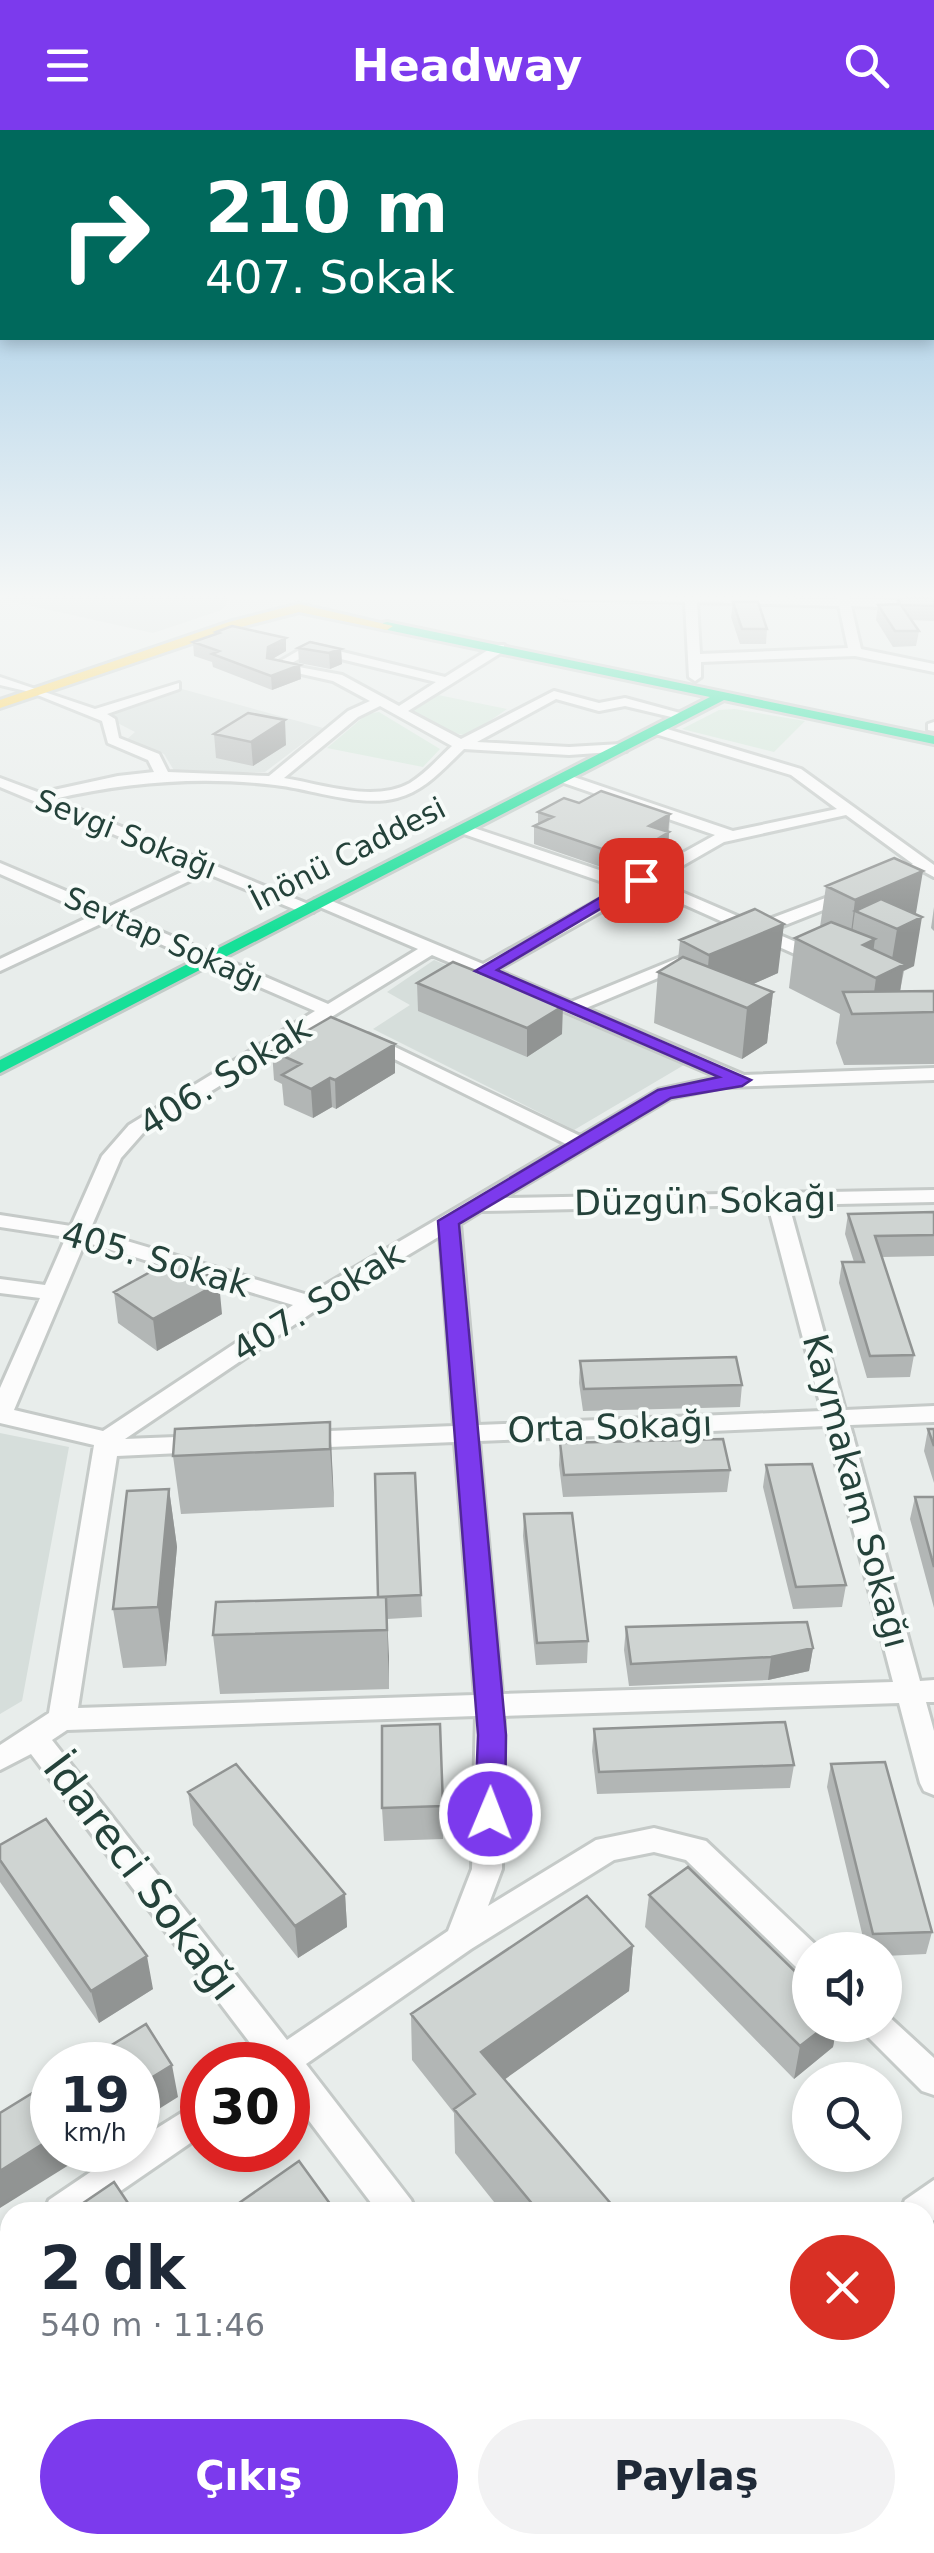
<!DOCTYPE html>
<html lang="tr">
<meta charset="utf-8">
<style>
:root{--surface:#fff;--page:#f2f2f3;--text:#1f2937;--muted:#747a83;--accent:#7c3aed}
body{margin:0;font-family:"DejaVu Sans",sans-serif;background:var(--page);color:var(--text);height:100vh;display:flex;flex-direction:column;font-size:38px;white-space:nowrap}
*{box-sizing:border-box;margin:0}
p{font-size:32px;color:var(--muted)}
.icon{flex:none;width:55px;height:55px;fill:none;stroke:currentColor;stroke-width:2;stroke-linecap:round;stroke-linejoin:round}
.map{position:relative;flex:1;overflow:hidden}
.panel{position:absolute;left:0px;top:2072px;width:935px;height:352px;display:flex;flex-direction:column;background:var(--surface);border-radius:30px 30px 0 0;box-shadow:0 5px 15px #0003}
.panel>*{flex:none}
.guide{position:absolute;left:0px;top:0px;width:935px;height:210px;box-shadow:0 5px 15px #0003;background:#00695c;color:#fff;overflow:hidden}
.buttons{position:absolute;left:792px;top:1802px;display:grid;gap:20px}
.buttons a{display:grid;place-items:center;width:110px;height:110px;border-radius:50%;background:var(--surface);box-shadow:0 5px 15px #0003;font-size:50px}
.speed{position:absolute;left:30px;top:1912px;display:flex;gap:20px;font-size:50px;font-weight:700;text-align:center}
.speed>*{display:grid;place-content:center;width:130px;height:130px;border-radius:50%;background:var(--surface);box-shadow:0 5px 15px #0003;line-height:1}
.speed small{font-size:25px;font-weight:400}
.speed .limit{border:15px solid #d22;background:#fff;color:#111}
.pin{position:absolute;display:grid;place-items:center;width:85px;height:85px;color:#fff;margin:-42px;border-radius:20px;box-shadow:0 5px 15px #0006}
.me{position:absolute;width:110px;margin:-55px;rotate:1deg;stroke-linejoin:round;filter:drop-shadow(0 0 8px #0008)}
.turn{display:flex;align-items:center;gap:35px;height:210px;padding:0 40px;font-size:45px}
.turn .icon{width:130px;height:130px;stroke-width:2.5}
.turn b{display:block;font-size:70px;line-height:85px}
.round{display:grid;place-items:center;flex:none;width:105px;height:105px;border-radius:52px;background:var(--page)}
.overview{display:flex;align-items:center;justify-content:space-between;height:170px;padding:0 40px}
h1{font-size:60px;font-weight:600;line-height:75px}
.cta{display:flex;gap:20px;margin-top:auto;padding:20px 40px}
.cta a{flex:1;height:115px;border-radius:60px;background:var(--accent);color:#fff;font-size:40px;font-weight:600;line-height:115px;text-align:center}
.cta a+a{background:var(--page);color:var(--text)}
header{display:flex;justify-content:space-between;align-items:center;height:130px;padding:0 40px;background:var(--accent);color:#fff;font-size:45px;font-weight:600}
.map>svg:first-child{display:block}
</style>
<header><svg class="icon" aria-label="menu" viewBox="0 0 24 24"><path d="M4 6h16M4 12h16M4 18h16"/></svg>Headway<svg class="icon" aria-label="search" viewBox="0 0 24 24"><circle cx="10" cy="10" r="6"/><path d="M15 15l6 6"/></svg></header>
<div class="map">
<svg width="934" height="2423" viewBox="0 0 934 2423">
<rect width="100%" height="100%" fill="#e8edeb"/>
<path fill="#d6dedb" d="M8 465H231L222 480 153 503 0 469Z
M182 559 323 598 265 642H175L164 624 125 611 135 602 104 586Z
M434 830 684 935 574 1000 373 899 410 875 387 862Z
M0 1303 69 1317 22 1571 0 1584Z"/>
<path fill="#d1e6d8" d="M433 564 507 579 468 606 446 601 410 581Z
M735 579 805 591 774 622 682 599 719 580Z
M379 582 440 619 423 637 327 618 367 584Z"/>
<g fill="none" stroke-linecap="round" stroke-linejoin="round">
<g stroke="#c5cac8" stroke-width="6">
<path id="street" d="M558 465 837 469 836 465H848L849 469 934 471V479L851 476 861 519 934 534V542L855 526 701 532V547L695 551 689 547 685 472 564 469ZM697 472 839 476 848 518 700 524Z
M310 514 445 547 496 515H504V521L408 581 461 609 554 561 599 573 625 568 691 586 684 590 625 576 599 581 556 569 477 612 569 617 621 614 626 615V621L569 625 464 619C444 638 425 661 397 668 360 678 312 659 275 655 200 646 127 652 54 669L313 776V782H301L206 743 120 784 328 874 418 819 315 775V769H327L483 834 620 758 458 702V696H468L632 751 715 705 558 651V645H568L733 701 837 679 791 645 652 603V597L657 596 801 639 934 735V747L923 741 895 752H883V746L913 734 846 685 724 712 656 751 756 794 844 761H856V767L770 801 827 825V833H815L645 757 497 840 571 872 688 824 696 829 694 833 586 878 744 945 934 938V950L723 957 671 968 503 1068 934 1060V1072L789 1075 845 1280 934 1276V1292L850 1295 920 1551 934 1550V1572H926L934 1601V1665L924 1661 920 1653 899 1573 504 1586 502 1739 488 1776 596 1710 654 1698 706 1711 821 1820H810V1844L799 1840 686 1730 654 1722 614 1730 471 1819 306 1934 411 2070 416 2082H378L288 1963V1935H261L263 1930 31 1624 0 1640V1615L49 1583 94 1315 0 1293V1258L40 1168 0 1163V1149L45 1155 66 1107 0 1097V1085L71 1096 102 1026 129 995 315 881 107 791 0 841V829L93 785 0 744V733L106 778 192 737 0 657V648L40 663 118 646 154 642 148 630 108 613 102 591 30 562 0 555V547L95 579 179 553V559L107 584 115 589 119 608 159 624 168 642 269 646 348 581 370 571 333 551 270 537ZM312 522 436 552 399 576 342 545 288 535ZM380 576 452 616C439 628 425 644 410 653 374 673 321 654 284 648L358 587ZM432 825 718 947 658 960 580 1006 368 904 359 909 362 913 566 1014 308 1165 90 1100 121 1028 143 1003ZM768 1075 822 1281 478 1295 460 1094 481 1081ZM440 1106 454 1296 304 1302 292 1310 304 1318 455 1312 475 1565 78 1578 117 1326 202 1322 214 1314 202 1306 125 1309 319 1178ZM85 1112 293 1175 103 1301 14 1280ZM826 1296 893 1552 502 1564 479 1311ZM476 1586 472 1739 448 1801 287 1910 52 1610 67 1600Z
M934 592V601L928 600V594Z
M885 1883 934 1928V1965L922 1961 866 1905 861 1895H885Z
M202 1970V2005L90 2082H44L49 2070 123 2020H138V2010Z
M934 2050V2090L925 2096V2082H900L905 2070Z
M10 2099V2138L0 2142V2103Z
M515 2415H561L558 2423H512Z
M633 2415H676L679 2423H636Z"/>
</g>
<g stroke="#c3cbc8" stroke-width="6">
<path id="fast" d="M387 492 934 606V614L724 570 0 943V930L710 567 383 499V493Z"/>
</g>
<g stroke="#c3cbc8" stroke-width="6">
<path id="slow" d="M299 474 393 496 387 500 299 482 237 498 0 578V570L229 492Z"/>
</g>
<use href="#street" fill="#fcfcfc" fill-rule="evenodd"/>
<use href="#fast" fill="#16e098" fill-rule="evenodd"/>
<use href="#slow" fill="#ffcf43" fill-rule="evenodd"/>
</g>
<path fill="#b2b6b5" d="M891 465H934V467L891 466Z
M897 466 934 468V491L911 490 919 501 916 516 893 517 876 490 878 475 896 474Z
M733 472 767 499 766 514H740L731 487Z
M216 502 286 508V521L272 529 300 535 301 549 272 560 213 537 212 532 194 526 193 512 216 504Z
M298 518 341 519 342 534 330 539 299 533Z
M214 604 286 615 253 636 216 628Z
M579 673 670 684 668 720 643 735 622 728 604 738 534 714V696L538 695V682Z
M826 756 916 785 914 836 904 841 900 861H934V934L844 935 836 913 840 884 789 858 795 808 820 797Z
M934 777V801L931 798Z
M680 810 778 843 753 854 773 862 767 913 742 929 654 893 658 842 678 830Z
M417 853 562 904 527 927 418 881Z
M272 921 395 943 336 979 332 977 313 988 284 975 282 954 274 950Z
M934 1082V1126L882 1127 914 1225 910 1247 867 1248 839 1153 842 1132H854L845 1104 848 1084Z
M114 1162 222 1184 157 1221 118 1193Z
M580 1231 742 1255 740 1277 583 1281 579 1253Z
M330 1292 334 1377 181 1384 173 1326Z
M928 1299H934V1353L924 1321Z
M560 1313 730 1340 727 1362 563 1367 559 1335Z
M766 1335 846 1455 842 1477 793 1479 763 1357Z
M169 1359 177 1417 166 1536 123 1538 113 1479Z
M915 1367H934V1478L910 1389Z
M524 1384 588 1511 587 1533 536 1535 523 1406Z
M421 1465 422 1487 387 1489 389 1559 220 1564 213 1505 216 1472Z
M626 1497 813 1518 809 1541 768 1550 629 1556 624 1520Z
M594 1599 794 1635 790 1658 597 1664 592 1621Z
M831 1634 932 1802 926 1824 885 1826V1820H866L827 1657Z
M188 1662 345 1764 347 1797 298 1828 193 1695Z
M443 1676V1709L384 1711 382 1678Z
M0 1715 153 1859 99 1893 0 1752Z
M649 1765 810 1895H837L833 1917 794 1949 645 1797Z
M633 1816 629 1861 504 1949 618 2082H502L455 2023 454 1983 412 1930 411 1884Z"/>
<path fill="#919493" d="M286 508V521L269 531 267 528 268 517Z
M341 519 342 534 330 539 329 523Z
M300 535 301 549 272 560 271 546Z
M285 590 286 615 253 636 251 612Z
M670 684 668 701 649 696Z
M669 702 668 720 643 735 644 717Z
M623 710 622 728 604 738 605 720Z
M923 741 915 789 855 781 850 818 849 819 855 770Z
M922 787 914 836 903 841 897 883 871 884 876 848 890 841 897 799Z
M784 794 778 843 722 868 706 861 709 825Z
M875 809 870 845 863 815Z
M773 862 767 913 742 929 747 878Z
M563 876 562 904 527 927V898Z
M395 914V943L336 979 335 950Z
M330 948 332 977 313 988 311 959Z
M219 1153 222 1184 157 1221 153 1189Z
M330 1292 333 1350 334 1377 330 1319Z
M169 1359 177 1417 166 1536 158 1477Z
M386 1467 389 1526V1559L387 1500Z
M813 1518 809 1541 768 1550 771 1527Z
M345 1764 347 1797 298 1828 295 1796Z
M633 1816 629 1861 480 1967 481 1922Z
M147 1826 153 1859 99 1893 91 1861Z
M827 1895H837L833 1917 794 1949 800 1916Z
M172 1935 178 1967 138 1992V1956Z
M52 2008V2020H93L0 2078V2041Z
M10 2215V2282L0 2289V2223Z
M416 2415H445L437 2423H407Z"/>
<path fill="#cfd4d2" stroke="#919493" stroke-width="2.5" d="M897 466 934 468V476L901 475 919 501H895L878 475 900 474Z
M733 472H758L767 499H742Z
M232 496 286 508 268 517 267 528 300 535 271 546 212 524 219 521 193 512 219 503 216 502Z
M310 512 341 519 329 523 298 518Z
M248 583 285 590 251 612 214 604Z
M601 661 670 684 649 696 669 702 644 717 623 710 605 720 534 696 553 687 538 682 564 668 579 673Z
M894 728 923 741 855 770 826 756Z
M881 769 922 787 897 799 855 781Z
M755 779 784 794 709 825 680 810Z
M831 792 875 809 863 815 905 834 876 848 795 808Z
M683 827 773 862 747 878 658 842Z
M453 832 563 876 527 898 417 853Z
M934 861V882L852 884 843 862Z
M331 887 395 914 335 950 330 948 311 959 282 945 301 934 272 921Z
M934 1082V1105L875 1106 914 1225 870 1226 842 1132H864L848 1084Z
M179 1126 219 1153 153 1189 114 1162Z
M736 1227 742 1255 584 1259 580 1231Z
M330 1292V1319L173 1326 175 1299Z
M928 1299H934V1316Z
M723 1309 730 1340 564 1345 560 1313Z
M812 1334 846 1455 796 1457 766 1335Z
M415 1343 421 1465 378 1467 375 1344Z
M169 1359 158 1477 113 1479 127 1361Z
M915 1367H934V1437Z
M572 1383 588 1511 537 1513 524 1384Z
M386 1467 387 1500 213 1505 216 1472Z
M807 1492 813 1518 771 1527 631 1534 626 1497Z
M785 1592 794 1635 599 1642 594 1599Z
M440 1594 443 1676 382 1678V1596Z
M885 1632 932 1802 873 1804 831 1634Z
M236 1634 345 1764 295 1796 188 1662Z
M46 1689 147 1826 91 1861 0 1730V1715Z
M688 1737 810 1856V1895H827L800 1916 649 1765Z
M587 1766 633 1816 481 1922 618 2082H539L454 1979 475 1964 411 1884Z
M146 1894 172 1935 138 1956V1935H79Z
M52 1951V2008L0 2041V1983Z
M299 2031 336 2082H245L239 2073Z
M114 2052 134 2082H70Z
M10 2124V2215L0 2223V2131Z
M10 2335V2415H69L74 2423H0V2343Z
M288 2415H416L407 2423H279Z"/>
<linearGradient id="sky" x2="0" y2="1"><stop stop-color="#8fc1e3"/><stop offset="0.58" stop-color="#f5f7f6"/><stop offset="1" stop-color="#f5f7f6" stop-opacity="0"/></linearGradient>
<rect width="934" height="804" fill="url(#sky)"/>
<path fill="#7c3aed" stroke="#51269a" stroke-width="2.5" d="M635 747 649 750 497 840 751 950 742 956 671 968 459 1094 506 1605 505 1684 500 1692 490 1696 480 1692 475 1684 478 1605 438 1091 658 960 719 947 475 841Z"/>
<g text-anchor="middle" dominant-baseline="central" stroke-width="8" stroke-linejoin="round" paint-order="stroke">
<g font-size="30" fill="#24423a" stroke="#f7fbf9">
<text transform="translate(126 704) rotate(22)">Sevgi Sokağı</text>
<text transform="translate(348 724) rotate(-27)">İnönü Caddesi</text>
<text transform="translate(164 809) rotate(24)">Sevtap Sokağı</text>
</g>
<g font-size="35" fill="#24423a" stroke="#f7fbf9">
<text transform="translate(225 946) rotate(-32)">406. Sokak</text>
<text transform="translate(705 1071) rotate(-1)">Düzgün Sokağı</text>
<text transform="translate(156 1129) rotate(16)">405. Sokak</text>
<text transform="translate(318 1172) rotate(-32)">407. Sokak</text>
<text transform="translate(610 1297) rotate(-2)">Orta Sokağı</text>
<text transform="translate(856 1361) rotate(75)">Kaymakam Sokağı</text>
</g>
<g font-size="42" fill="#24423a" stroke="#f7fbf9">
<text transform="translate(142 1747) rotate(53)">İdareci Sokağı</text>
</g>
</g>
</svg>
<div class="buttons">
<a><svg class="icon" aria-label="sound" viewBox="0 0 24 24"><path d="M4 9h4l5-4v14l-5-4H4zM17 9q2 3 0 6"/></svg></a>
<a><svg class="icon" aria-label="search" viewBox="0 0 24 24"><circle cx="10" cy="10" r="6"/><path d="M15 15l6 6"/></svg></a>
</div>
<div class="speed"><div>19<small>km/h</small></div><div class="limit">30</div></div>
<div class="pin" style="left:641px;top:750px;background:#d93025"><svg class="icon" aria-label="arrive" viewBox="0 0 24 24"><path d="M6 21V4h12l-3 4 3 4H6"/></svg></div>
<svg class="me" style="left:490px;top:1684px" viewBox="-20 -20 40 40"><circle r="17" fill="#7c3aed" stroke="#fff" stroke-width="3"/><path d="M0-11L8 9 0 5-8 9z" fill="#fff"/></svg>
<div class="guide">
<div class="turn"><svg class="icon" aria-label="right" viewBox="0 0 24 24"><path d="M7 20v-9h11M14 6l5 5-5 5"/></svg><div><b>210 m</b>407. Sokak</div></div>
</div>
<section class="panel">
<div class="overview"><div><h1>2 dk</h1><p>540 m · 11:46</p></div><a class="round" style="background:#d93025;color:#fff"><svg class="icon" aria-label="close" viewBox="0 0 24 24"><path d="M6 6l12 12M18 6L6 18"/></svg></a></div>
<div class="cta"><a>Çıkış</a><a>Paylaş</a></div>
</section>
</div>
